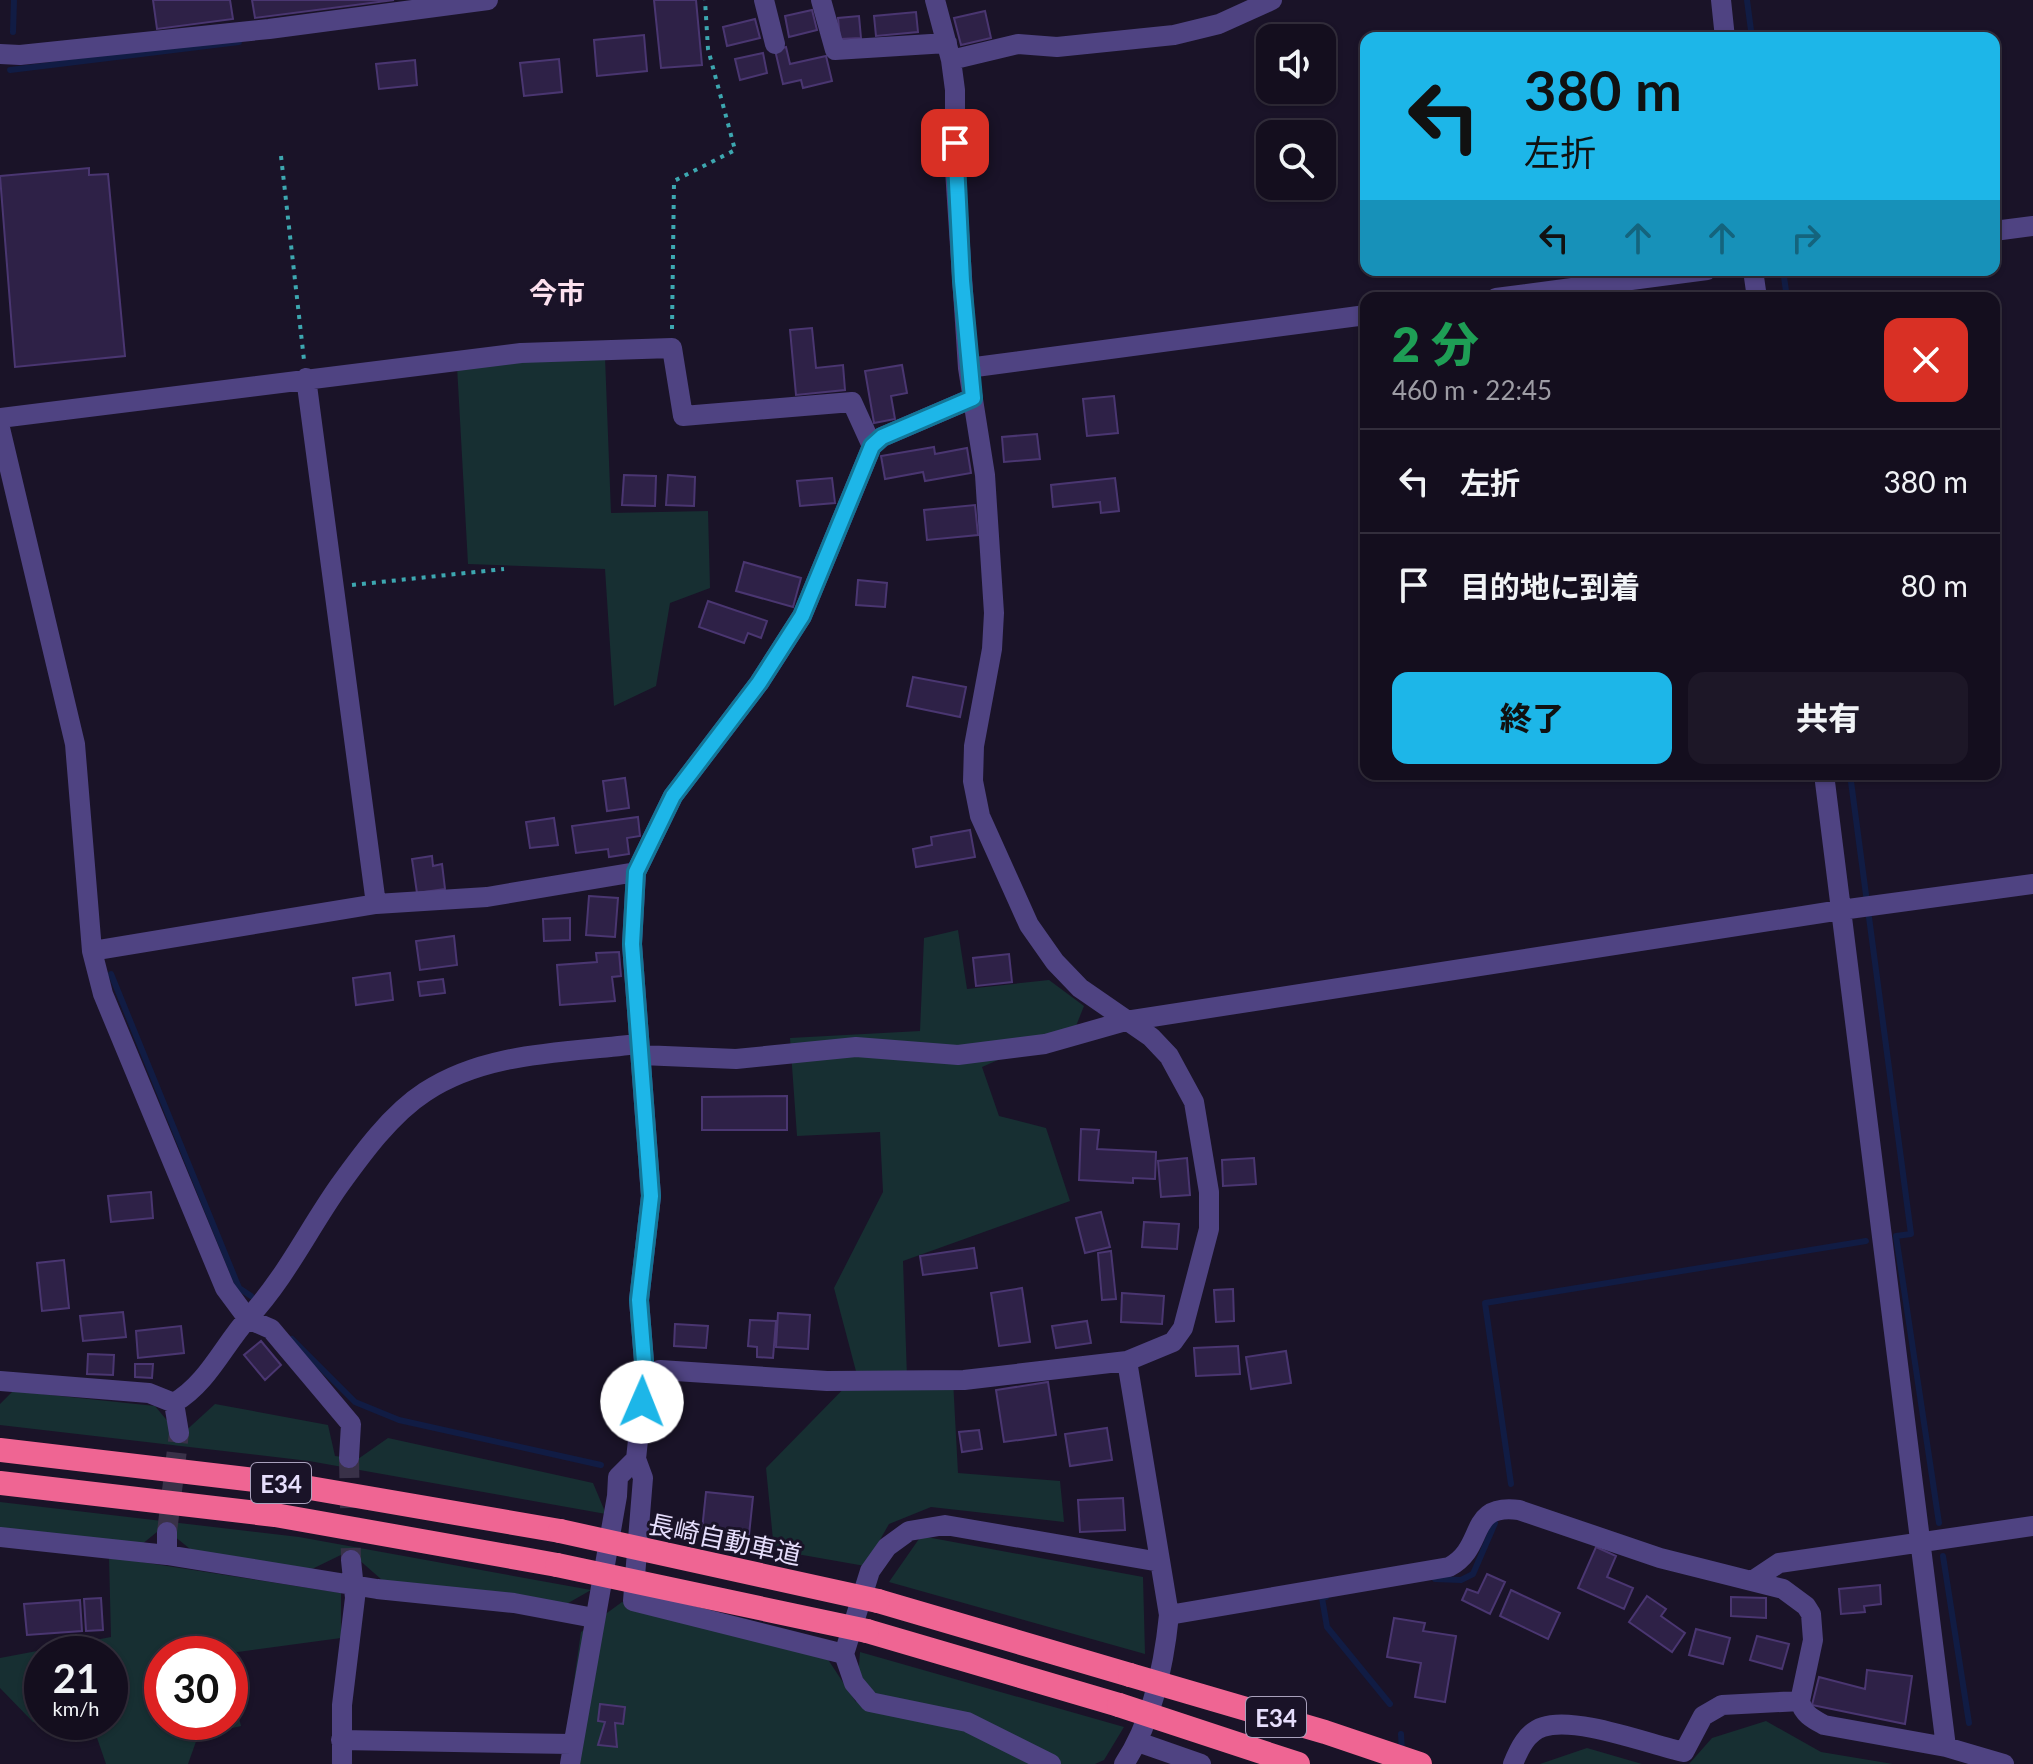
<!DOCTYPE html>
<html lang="ja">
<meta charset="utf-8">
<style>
:root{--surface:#140e1e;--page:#1d1727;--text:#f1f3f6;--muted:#9d9ca4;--line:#332e3c;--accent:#1db6e8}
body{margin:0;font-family:Lato,"Noto Sans JP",sans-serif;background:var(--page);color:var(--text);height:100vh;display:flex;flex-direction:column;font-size:30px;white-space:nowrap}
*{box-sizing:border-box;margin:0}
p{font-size:26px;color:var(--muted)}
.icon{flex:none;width:44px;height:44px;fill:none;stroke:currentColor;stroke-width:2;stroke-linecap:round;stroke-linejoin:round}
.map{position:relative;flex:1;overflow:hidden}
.sheet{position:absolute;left:1360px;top:292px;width:640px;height:488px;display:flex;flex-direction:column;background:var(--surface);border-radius:16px;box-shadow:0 2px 6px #0004,0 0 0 2px var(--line)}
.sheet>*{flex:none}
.hud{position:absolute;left:1360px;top:32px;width:640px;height:244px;border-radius:16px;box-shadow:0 2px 6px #0004,0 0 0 2px var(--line);background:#1db6e8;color:#111;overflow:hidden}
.controls{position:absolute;left:1256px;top:24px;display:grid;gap:16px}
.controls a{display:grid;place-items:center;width:80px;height:80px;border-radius:16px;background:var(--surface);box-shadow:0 2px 6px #0004,0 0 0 2px var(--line);font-size:40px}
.speed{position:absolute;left:24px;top:1636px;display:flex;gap:16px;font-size:40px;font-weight:700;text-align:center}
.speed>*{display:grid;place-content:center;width:104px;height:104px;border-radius:50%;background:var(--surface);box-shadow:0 2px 6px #0004,0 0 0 2px var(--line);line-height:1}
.speed small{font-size:20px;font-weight:400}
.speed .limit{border:12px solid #d22;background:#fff;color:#111}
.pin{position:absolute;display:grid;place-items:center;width:68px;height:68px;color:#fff;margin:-34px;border-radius:16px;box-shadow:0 4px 12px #0006}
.me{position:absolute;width:88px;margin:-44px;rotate:1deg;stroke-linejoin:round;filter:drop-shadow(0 0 6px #0008)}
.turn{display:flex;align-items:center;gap:28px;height:168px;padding:0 32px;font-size:36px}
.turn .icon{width:104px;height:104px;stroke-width:2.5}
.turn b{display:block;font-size:56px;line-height:68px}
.lanes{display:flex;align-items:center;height:76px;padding:0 32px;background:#0003;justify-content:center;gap:40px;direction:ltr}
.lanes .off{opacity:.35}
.round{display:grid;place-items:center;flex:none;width:84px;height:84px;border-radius:16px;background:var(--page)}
.headline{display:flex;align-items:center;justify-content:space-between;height:136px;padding:0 32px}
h1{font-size:48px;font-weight:800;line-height:60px;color:#1e9e55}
.action{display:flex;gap:16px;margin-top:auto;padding:16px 32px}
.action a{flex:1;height:92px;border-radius:16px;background:var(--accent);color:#111;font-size:32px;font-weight:800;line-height:92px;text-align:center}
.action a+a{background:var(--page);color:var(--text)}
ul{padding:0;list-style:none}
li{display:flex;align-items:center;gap:24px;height:104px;padding:0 32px;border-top:2px solid var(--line)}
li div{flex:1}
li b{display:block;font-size:30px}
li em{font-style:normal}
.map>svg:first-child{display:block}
</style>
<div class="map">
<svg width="2033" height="1764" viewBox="0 0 2033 1764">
<rect width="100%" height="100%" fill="#1a1328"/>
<path fill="#172f32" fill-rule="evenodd" d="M605 357 611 513 708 511 710 588 670 603 656 686 614 706 605 569 468 564 457 366Z
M958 930 967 989 1049 980 1084 1006 1076 1026 982 1067 999 1116 1046 1128 1070 1201 903 1261 907 1377 953 1380 958 1473 1060 1481 1064 1522 931 1507 889 1524 865 1566 774 1550 766 1468 857 1375 834 1288 883 1192 880 1132 797 1136 790 1038 920 1031 924 938Z
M13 1391 155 1406 180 1436 215 1404 328 1425 335 1456 358 1459 388 1438 593 1483 606 1514 309 1461 0 1425V1404Z
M0 1502 299 1537 591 1590 563 1606 382 1580 349 1551 310 1570 195 1553 163 1527 141 1545 0 1532Z
M921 1536 1143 1577 1145 1654 889 1582Z
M109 1557 341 1593V1638L223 1654H162V1722H230V1681L241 1726 198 1736 188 1764H106L95 1732 33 1722 0 1688V1658L111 1637ZM42 1654H110V1722H42Z
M622 1602 827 1658 856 1702 860 1652 1124 1727 1104 1760 1095 1764H562L581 1632Z
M1766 1721 1821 1752 1893 1764H1689L1712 1738Z
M1587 1748 1642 1764H1540Z"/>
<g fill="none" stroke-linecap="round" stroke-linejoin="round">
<path stroke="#111c44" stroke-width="6" d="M1747 0 1752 38
M13 32 14 0
M10 70 239 42
M1783 270 1787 298
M1850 774 1911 1234 1896 1236 1939 1523
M111 974 239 1288 251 1296
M292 1339 355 1402 399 1420 601 1465
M1511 1484 1485 1303 1866 1241
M1943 1556 1969 1723
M1435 1579 1461 1580 1473 1574 1495 1523
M1326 1597 1322 1598 1327 1627 1390 1704
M1401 1734 1402 1752"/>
</g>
<path fill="#2e2147" stroke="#4a3671" stroke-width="2" d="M153 0H230L233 19 157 29Z
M252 0H394L255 18Z
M654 0H696L702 65 661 68Z
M812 10 817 30 789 37 785 16Z
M985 11 991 38 961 45 954 18Z
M916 12 918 32 876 36 874 16Z
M859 16 861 38 840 39 838 18Z
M755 19 760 38 727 46 723 27Z
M644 35 647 71 597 76 594 40Z
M786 47 790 64 826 56 832 81 803 88 801 80 783 84 775 50Z
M763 53 767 73 740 80 735 59Z
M559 59 562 92 524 96 520 63Z
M415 60 417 85 379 89 376 64Z
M89 168V175L108 174 125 356 15 367 0 176Z
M812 328 816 368 843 365 845 390 796 395 790 330Z
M902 365 907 393 891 396 895 419 874 423 865 371Z
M1114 396 1118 433 1087 436 1083 399Z
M1037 434 1040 459 1004 462 1002 437Z
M934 447 935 454 967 448 971 473 925 481 923 472 885 479 881 456Z
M624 475 656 476 655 506 622 505Z
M668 475 695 477 694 506 666 505Z
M832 478 835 503 800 506 797 481Z
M1115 478 1119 511 1101 513 1100 502 1053 507 1051 485Z
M975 505 978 535 927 540 924 510Z
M744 562 801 578 793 607 736 591Z
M858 580 887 583 885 607 856 605Z
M708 601 767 621 761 638 748 633 744 643 699 627Z
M913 677 966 687 960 717 907 706Z
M625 778 629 808 607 811 603 781Z
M638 817 640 836 627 838 629 854 609 857 608 849 576 853 572 826Z
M554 818 558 845 530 848 526 822Z
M970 830 975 857 916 867 913 849 932 845 931 837Z
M432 856 433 866 442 864 445 889 417 893 412 859Z
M589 896 618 898 615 937 586 935Z
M570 918V940L544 941 543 919Z
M454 936 457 965 420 970 416 941Z
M619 952 621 976 612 977 615 1001 560 1005 557 965 597 962 596 953Z
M1009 954 1012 982 976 986 973 958Z
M390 973 393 1000 356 1005 353 978Z
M443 979 445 993 420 996 418 982Z
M787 1096V1130H702V1097Z
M1081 1129 1099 1130 1097 1149 1156 1152 1155 1179 1133 1178V1183L1079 1180Z
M1187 1158 1190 1195 1161 1197 1158 1161Z
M1254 1158 1256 1184 1223 1186 1222 1160Z
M151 1192 153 1218 111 1222 108 1196Z
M1101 1212 1110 1247 1085 1253 1076 1218Z
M1144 1222 1179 1224 1177 1249 1142 1247Z
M974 1248 977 1268 923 1275 920 1256Z
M1111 1251 1116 1299 1102 1300 1098 1253Z
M64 1260 69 1308 42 1311 37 1263Z
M1022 1288 1030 1342 999 1346 991 1293Z
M1233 1289 1234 1321 1216 1322 1214 1290Z
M1122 1293 1164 1296 1162 1324 1121 1322Z
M123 1312 126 1337 83 1341 80 1316Z
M778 1313 810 1315 808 1349 776 1347Z
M750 1320 776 1321 773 1358 757 1357V1347L748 1346Z
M1087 1321 1091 1343 1056 1348 1052 1326Z
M675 1324 708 1326 706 1348 674 1346Z
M181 1326 184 1353 138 1358 136 1331Z
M261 1341 281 1365 265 1380 244 1355Z
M1238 1346 1240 1374 1196 1376 1194 1348Z
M1286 1351 1291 1383 1251 1389 1246 1357Z
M88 1354 114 1355 113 1375 87 1374Z
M135 1364H153L152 1378 135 1377Z
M1048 1382 1056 1435 1004 1442 996 1390Z
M1107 1428 1112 1460 1070 1466 1065 1434Z
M979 1430 982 1449 962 1452 959 1432Z
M706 1492 753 1497 749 1535 702 1530Z
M1123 1498 1125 1530 1080 1532 1078 1500Z
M1596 1547 1616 1556 1607 1577 1633 1588 1624 1609 1578 1588Z
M1487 1574 1505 1582 1490 1614 1462 1600 1467 1589 1478 1593Z
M1880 1585 1881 1604 1864 1606 1865 1612 1841 1614 1839 1589Z
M1511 1590 1560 1613 1548 1639 1500 1616Z
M1647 1596 1666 1609 1661 1616 1685 1633 1672 1652 1629 1622Z
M1731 1597 1766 1598V1618L1731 1616Z
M101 1598 103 1630 86 1631 84 1599Z
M80 1600 82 1631 27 1635 24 1604Z
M1394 1618 1425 1623 1423 1631 1456 1636 1445 1702 1415 1697 1421 1663 1387 1657Z
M1696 1629 1730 1638 1723 1664 1689 1655Z
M1757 1636 1789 1644 1782 1669 1750 1660Z
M1867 1670 1912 1676 1905 1724 1812 1705 1819 1677 1865 1689Z
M600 1704 625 1707 623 1724 615 1723 617 1747 598 1745 605 1722 598 1721Z"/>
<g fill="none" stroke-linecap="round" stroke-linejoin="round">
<path stroke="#393148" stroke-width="20" stroke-dasharray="20 10" stroke-linecap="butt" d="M349 1458 351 1560
M167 1532 179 1433"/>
<path stroke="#3da7b0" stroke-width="4" stroke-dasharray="4 6" stroke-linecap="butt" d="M281 156 304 360
M672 329 674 181 735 150 708 49 705 0
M352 585 504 569"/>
<path stroke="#4f4382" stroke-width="20" d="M764 0 775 44
M821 0 835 50 947 43
M935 0 951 60 955 90V170L968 368 985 475 994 613 992 649 974 746 973 781 980 816 1029 925 1055 962 1080 988 1151 1037 1169 1056 1194 1102 1209 1192V1229L1183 1328 1173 1342 1127 1361 1169 1615C1164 1665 1152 1722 1124 1764
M1721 0 1725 38
M0 54 20 55 269 29 488 0
M951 60 1018 44 1057 47 1174 35 1219 24 1272 0
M1994 231 2033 226
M1753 270 1757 298
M1496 298 1707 270
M968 368 1366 315
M306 378 376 904
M0 418 521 353 672 348 683 416 852 402 872 446
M0 428 75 744 92 951 103 994 225 1288 248 1319 271 1329 351 1424 349 1458
M1824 774 1946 1747
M92 951 376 904 487 897 636 872
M641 1055 736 1059 856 1047 958 1055 1045 1044 1126 1021 1841 910 2033 884
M645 1374 660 1370 827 1381 964 1380 1127 1361
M0 1381 149 1393 174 1403
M174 1403C208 1383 223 1346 249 1317 286 1277 308 1230 339 1186 362 1154 391 1114 425 1092 487 1051 567 1053 637 1044
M174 1403 179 1433
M636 1459 643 1478 633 1601 844 1654
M0 1537 167 1555 377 1589 514 1603 594 1618
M167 1555V1532
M1752 1581 1779 1563 2033 1526
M1169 1615 1449 1567C1487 1547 1466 1503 1519 1510L1660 1558 1783 1589 1806 1606 1811 1614 1813 1640 1800 1701C1803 1714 1813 1719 1824 1725L1946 1747 2004 1764
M341 1740 571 1744
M1138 1742 1201 1764
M342 1764V1705L355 1598 351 1560
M570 1764 617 1496 618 1477 636 1459 645 1374 639 1300 651 1196 632 944 636 872 673 796 759 683 802 616 872 446 882 437 973 398
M1051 1764 967 1722 870 1702 854 1683 844 1654 870 1571 887 1547 909 1531 945 1525 1160 1562
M1513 1764C1519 1749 1527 1732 1543 1727 1576 1716 1648 1744 1684 1752L1703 1716 1722 1705 1800 1701"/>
<path stroke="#ef6593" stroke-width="24" d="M0 1450 281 1483 560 1531
M0 1483 275 1515 557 1565
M878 1601 1130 1675
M867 1631 1119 1705"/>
<path stroke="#ef6593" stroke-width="24" d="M560 1531 878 1601
M557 1565 867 1631
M1130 1675 1325 1732 1420 1764
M1119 1705 1298 1764"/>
</g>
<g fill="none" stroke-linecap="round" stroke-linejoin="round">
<g stroke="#137697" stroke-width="20">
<path id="route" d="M642 1402 645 1374 639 1300 651 1196 632 944 636 872 673 796 759 683 802 616 872 446 882 437 973 398 962 281 955 143"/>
</g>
<use href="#route" stroke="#1db6e8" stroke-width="14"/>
</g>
<g text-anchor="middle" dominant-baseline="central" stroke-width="6" stroke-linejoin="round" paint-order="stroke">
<g fill="#1a1328" stroke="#a9a1bc" stroke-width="2">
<rect x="251" y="1463" width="60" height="40" rx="6"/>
<rect x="1246" y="1697" width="60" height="40" rx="6"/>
</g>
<g font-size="24" font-weight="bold" fill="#e6defc">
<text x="281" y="1483">E34</text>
<text x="1276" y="1717">E34</text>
</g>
<g font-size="26" fill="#e6defc" stroke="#1a1328">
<text transform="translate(725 1539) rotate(12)">長崎自動車道</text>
</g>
<g font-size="28" font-weight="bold" fill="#fce0ee" stroke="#1a1328">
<text x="557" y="292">今市</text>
</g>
</g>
</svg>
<div class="controls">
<a><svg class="icon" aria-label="sound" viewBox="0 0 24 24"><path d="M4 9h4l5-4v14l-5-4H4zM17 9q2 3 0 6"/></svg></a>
<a><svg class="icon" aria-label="search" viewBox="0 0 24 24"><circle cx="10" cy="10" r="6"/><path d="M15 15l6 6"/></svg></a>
</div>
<div class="speed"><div>21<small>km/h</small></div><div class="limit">30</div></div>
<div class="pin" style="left:955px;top:143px;background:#d93025"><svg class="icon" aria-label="arrive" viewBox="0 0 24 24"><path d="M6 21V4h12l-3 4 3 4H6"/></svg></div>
<svg class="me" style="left:642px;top:1402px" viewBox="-20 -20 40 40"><circle r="19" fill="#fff"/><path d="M0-13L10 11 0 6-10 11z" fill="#1db6e8"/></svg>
<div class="hud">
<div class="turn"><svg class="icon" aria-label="left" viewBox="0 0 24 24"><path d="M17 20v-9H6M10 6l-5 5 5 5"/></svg><div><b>380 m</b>左折</div></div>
<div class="lanes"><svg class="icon" aria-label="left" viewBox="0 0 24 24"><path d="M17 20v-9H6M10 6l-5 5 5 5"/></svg><svg class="icon off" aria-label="ahead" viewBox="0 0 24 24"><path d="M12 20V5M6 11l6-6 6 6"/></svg><svg class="icon off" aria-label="ahead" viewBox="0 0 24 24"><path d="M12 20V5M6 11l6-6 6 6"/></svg><svg class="icon off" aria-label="right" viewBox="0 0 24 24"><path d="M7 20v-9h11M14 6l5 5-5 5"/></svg></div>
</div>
<section class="sheet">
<div class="headline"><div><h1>2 分</h1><p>460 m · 22:45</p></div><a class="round" style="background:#d93025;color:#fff"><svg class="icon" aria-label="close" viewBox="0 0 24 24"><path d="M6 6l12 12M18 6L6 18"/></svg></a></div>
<ul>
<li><svg class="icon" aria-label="left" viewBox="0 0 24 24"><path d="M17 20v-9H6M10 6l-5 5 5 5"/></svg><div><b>左折</b></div><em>380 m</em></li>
<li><svg class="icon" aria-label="arrive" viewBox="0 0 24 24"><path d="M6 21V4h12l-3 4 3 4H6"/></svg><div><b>目的地に到着</b></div><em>80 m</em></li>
</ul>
<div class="action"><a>終了</a><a>共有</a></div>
</section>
</div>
